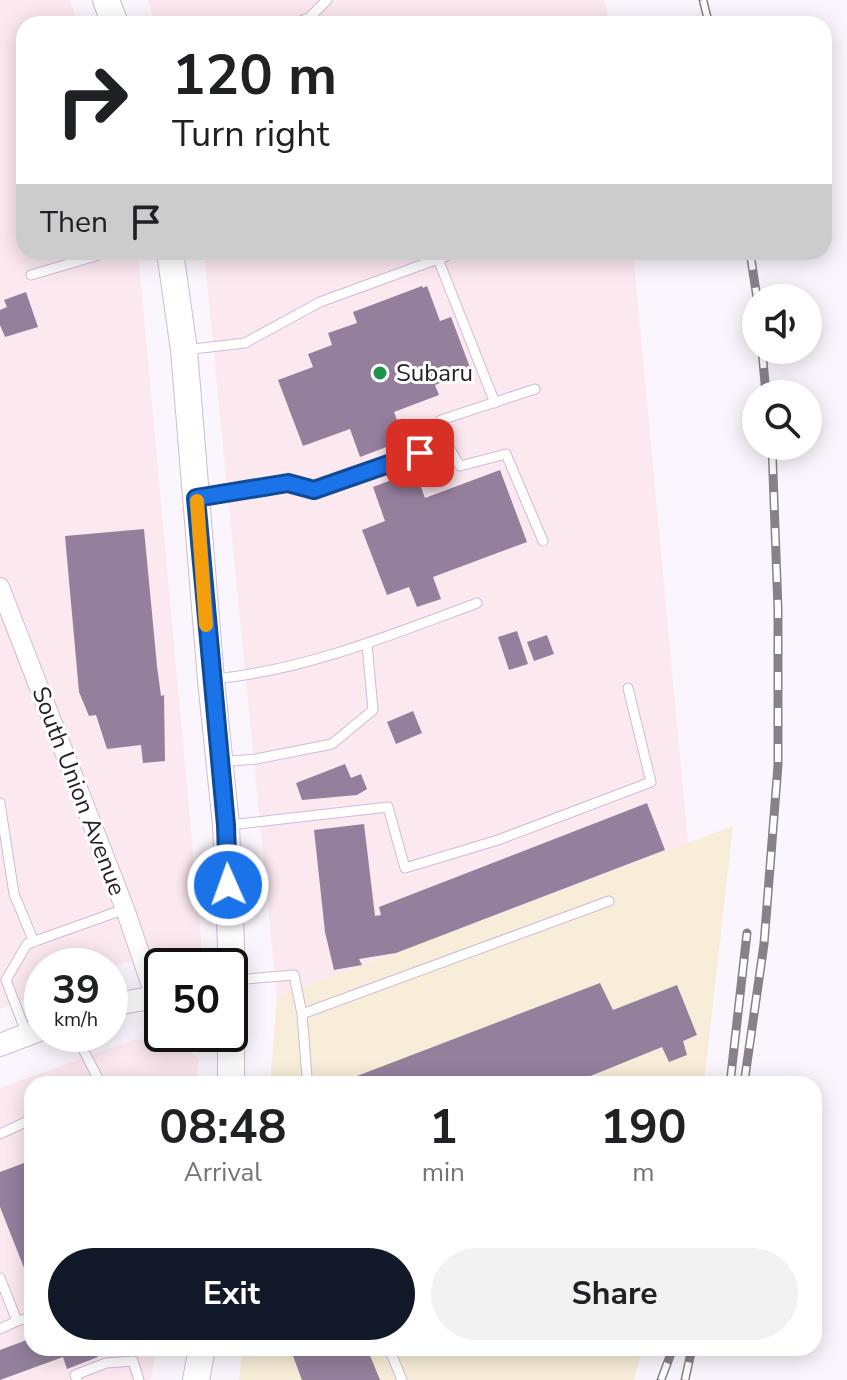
<!DOCTYPE html>
<style>
:root{--surface:#fff;--page:#f2f2f2;--text:#202124;--muted:#757577;--accent:#111827}
body{margin:0;font-family:"Nunito Sans",sans-serif;background:var(--page);color:var(--text);height:100vh;display:flex;flex-direction:column;font-size:30px;white-space:nowrap}
*{box-sizing:border-box;margin:0}
p{font-size:26px;color:var(--muted)}
.icon{flex:none;width:44px;height:44px;fill:none;stroke:currentColor;stroke-width:2;stroke-linecap:round;stroke-linejoin:round}
.map{position:relative;flex:1;overflow:hidden}
.side{position:absolute;left:24px;top:1076px;width:798px;height:280px;display:flex;flex-direction:column;background:var(--surface);border-radius:24px;box-shadow:0 4px 20px #0003}
.side>*{flex:none}
.guide{position:absolute;left:16px;top:16px;width:816px;height:244px;border-radius:24px;box-shadow:0 4px 20px #0003;background:#fff;color:var(--text);overflow:hidden}
.buttons{position:absolute;left:742px;top:284px;display:grid;gap:16px}
.buttons a{display:grid;place-items:center;width:80px;height:80px;border-radius:50%;background:var(--surface);box-shadow:0 4px 20px #0003;font-size:40px}
.speed{position:absolute;left:24px;top:948px;display:flex;gap:16px;font-size:40px;font-weight:700;text-align:center}
.speed>*{display:grid;place-content:center;width:104px;height:104px;border-radius:50%;background:var(--surface);box-shadow:0 4px 20px #0003;line-height:1}
.speed small{font-size:20px;font-weight:400}
.speed .limit{border:4px solid #111;border-radius:12px;background:#fff;color:#111}
.pin{position:absolute;display:grid;place-items:center;width:68px;height:68px;color:#fff;margin:-34px;border-radius:16px;box-shadow:0 4px 12px #0006}
.me{position:absolute;width:88px;margin:-44px;rotate:358deg;stroke-linejoin:round;filter:drop-shadow(0 0 6px #0008)}
.turn{display:flex;align-items:center;gap:28px;height:168px;padding:0 24px;font-size:36px}
.turn .icon{width:104px;height:104px;stroke-width:2.5}
.turn b{display:block;font-size:56px;line-height:68px}
.then{display:flex;align-items:center;height:76px;padding:0 24px;background:#0003;gap:16px;font-size:30px}
.eta{display:flex;justify-content:space-evenly;align-items:center;height:136px;text-align:center}
.eta b{font-size:48px;font-weight:700;line-height:56px}
.action{display:flex;gap:16px;margin-top:auto;padding:16px 24px}
.action a{flex:1;height:92px;border-radius:48px;background:var(--accent);color:#fff;font-size:32px;font-weight:700;line-height:92px;text-align:center}
.action a+a{background:var(--page);color:var(--text)}
.map>svg:first-child{display:block}
</style>
<div class="map">
<svg width="847" height="1380" viewBox="0 0 847 1380">
<rect width="100%" height="100%" fill="#fbf6fd"/>
<path fill="#fce8ef" d="M0 0H70L78 24H24V252H138L202 951 108 966H42V992L0 1009Z
M148 0H604L610 24H155Z
M204 252H633L688 843 277 997Z
M136 1039 177 1041 199 1059 195 1084H32V1348H156L151 1380H0V1088Z"/>
<path fill="#f7edd8" d="M733 826 704 1084H270L277 997Z
M243 1348H642L634 1380H239Z"/>
<path fill="#94809d" d="M422 286 423 288 427 286 440 321 451 317 471 370 435 385 439 395 394 412 405 440 360 457 350 429 303 446 278 380 313 367 308 354 332 345 328 333 357 323 353 312Z
M26 292 38 327 5 337 0 325V310L7 307 4 300Z
M500 470 527 542 433 577 441 599 417 607 409 587 387 595 362 530 385 521 373 487 415 471 425 498Z
M144 529 157 666 161 696 164 695 165 761 143 763 141 745 107 749 96 715 89 716 79 692 65 536Z
M517 631 528 664 509 670 498 637Z
M547 635 554 654 534 661 527 642Z
M413 711 422 733 396 744 387 722Z
M345 764 351 778 361 774 367 789 357 795 302 800 296 783Z
M647 803 665 850 396 953 359 959 362 965 334 970 325 932 314 830 364 824 375 916 381 915 379 907Z
M600 983 613 1010 677 985 697 1035 683 1041 687 1055 669 1062 662 1047 588 1077V1084H336Z
M32 1160V1288L0 1207V1172Z
M32 1338V1348H94L98 1357 67 1369 63 1357 0 1380V1350Z
M290 1348H367L380 1380H302Z"/>
<g fill="none" stroke-linecap="round" stroke-linejoin="round">
<g stroke="#d0bad9" stroke-width="11">
<path id="service" d="M293 24 309 18 327 0
M438 259 495 403
M31 275 109 252
M184 350 245 343 320 302 457 252
M447 444 460 466 506 454 543 541
M200 498 288 483 314 490 447 444 441 420 535 389
M214 679C306 670 391 635 477 603
M221 762 256 759 332 744 373 710 367 644
M0 803 14 894 34 942
M229 825 388 807 405 868 498 840 651 782 628 688
M234 980 294 975 302 1014 307 1077
M302 1014 609 901
M75 1034 101 1084
M27 1035 6 980 27 944 125 909
M0 1134 32 1119
M0 1278 17 1321 32 1317
M0 1329 17 1321
M389 1348 402 1380
M77 1380 75 1375 106 1363 133 1361 139 1380"/>
</g>
<g stroke="#d0bad9" stroke-width="20">
<path id="minor" d="M0 587 125 909 155 997"/>
</g>
<g stroke="#d0bad9" stroke-width="24">
<path id="tertiary" d="M110 1005 162 996
M0 1045 42 1029"/>
</g>
<g stroke="#d0bad9" stroke-width="28">
<path id="secondary" d="M106 0 115 24
M170 252 184 350 211 680 226 825 231 945V1084
M196 1380 202 1348"/>
</g>
<use href="#service" stroke="#fff" stroke-width="9"/>
<use href="#minor" stroke="#fff" stroke-width="18"/>
<use href="#tertiary" stroke="#fff" stroke-width="22"/>
<use href="#secondary" stroke="#fff" stroke-width="26"/>
<g stroke="#88818b" stroke-width="9">
<path id="rail" d="M703 0 709 24
M750 252 757 298
M762 350 766 394
M730 1084 747 933
M744 1084 764 944 778 765V609L772 446
M661 1380 673 1348
M685 1380 692 1348"/>
</g>
<use href="#rail" stroke="#fff" stroke-width="6" stroke-dasharray="18" stroke-linecap="butt"/>
</g>
<g fill="none" stroke-linecap="round" stroke-linejoin="round">
<g stroke="#114b97" stroke-width="20">
<path id="route" d="M228 885 226 825 196 498 288 483 314 490 420 453"/>
</g>
<use href="#route" stroke="#1a73e8" stroke-width="14"/>
<path stroke="#f59e0b" stroke-width="14" d="M197 501 206 625"/>
</g>
<circle fill="#1f934e" stroke="#fff" stroke-width="3" cx="380" cy="373" r="8"/>
<g text-anchor="middle" dominant-baseline="central" stroke-width="6" stroke-linejoin="round" paint-order="stroke">
<g font-size="24" fill="#261d29" stroke="#fff" text-anchor="start">
<text x="396" y="373">Subaru</text>
</g>
<g font-size="24" fill="#261d29" stroke="#fff">
<text transform="translate(79 791) rotate(69)">South Union Avenue</text>
</g>
</g>
</svg>
<div class="buttons">
<a><svg class="icon" aria-label="sound" viewBox="0 0 24 24"><path d="M4 9h4l5-4v14l-5-4H4zM17 9q2 3 0 6"/></svg></a>
<a><svg class="icon" aria-label="search" viewBox="0 0 24 24"><circle cx="10" cy="10" r="6"/><path d="M15 15l6 6"/></svg></a>
</div>
<div class="speed"><div>39<small>km/h</small></div><div class="limit">50</div></div>
<div class="pin" style="left:420px;top:453px;background:#d93025"><svg class="icon" aria-label="arrive" viewBox="0 0 24 24"><path d="M6 21V4h12l-3 4 3 4H6"/></svg></div>
<svg class="me" style="left:228px;top:885px" viewBox="-20 -20 40 40"><circle r="17" fill="#1a73e8" stroke="#fff" stroke-width="3"/><path d="M0-11L8 9 0 5-8 9z" fill="#fff"/></svg>
<div class="guide">
<div class="turn"><svg class="icon" aria-label="right" viewBox="0 0 24 24"><path d="M7 20v-9h11M14 6l5 5-5 5"/></svg><div><b>120 m</b>Turn right</div></div>
<div class="then">Then<svg class="icon" aria-label="arrive" viewBox="0 0 24 24"><path d="M6 21V4h12l-3 4 3 4H6"/></svg></div>
</div>
<section class="side">
<div class="eta">
<div><b>08:48</b><p>Arrival</p></div>
<div><b>1</b><p>min</p></div>
<div><b>190</b><p>m</p></div>
</div>
<div class="action"><a>Exit</a><a>Share</a></div>
</section>
</div>
